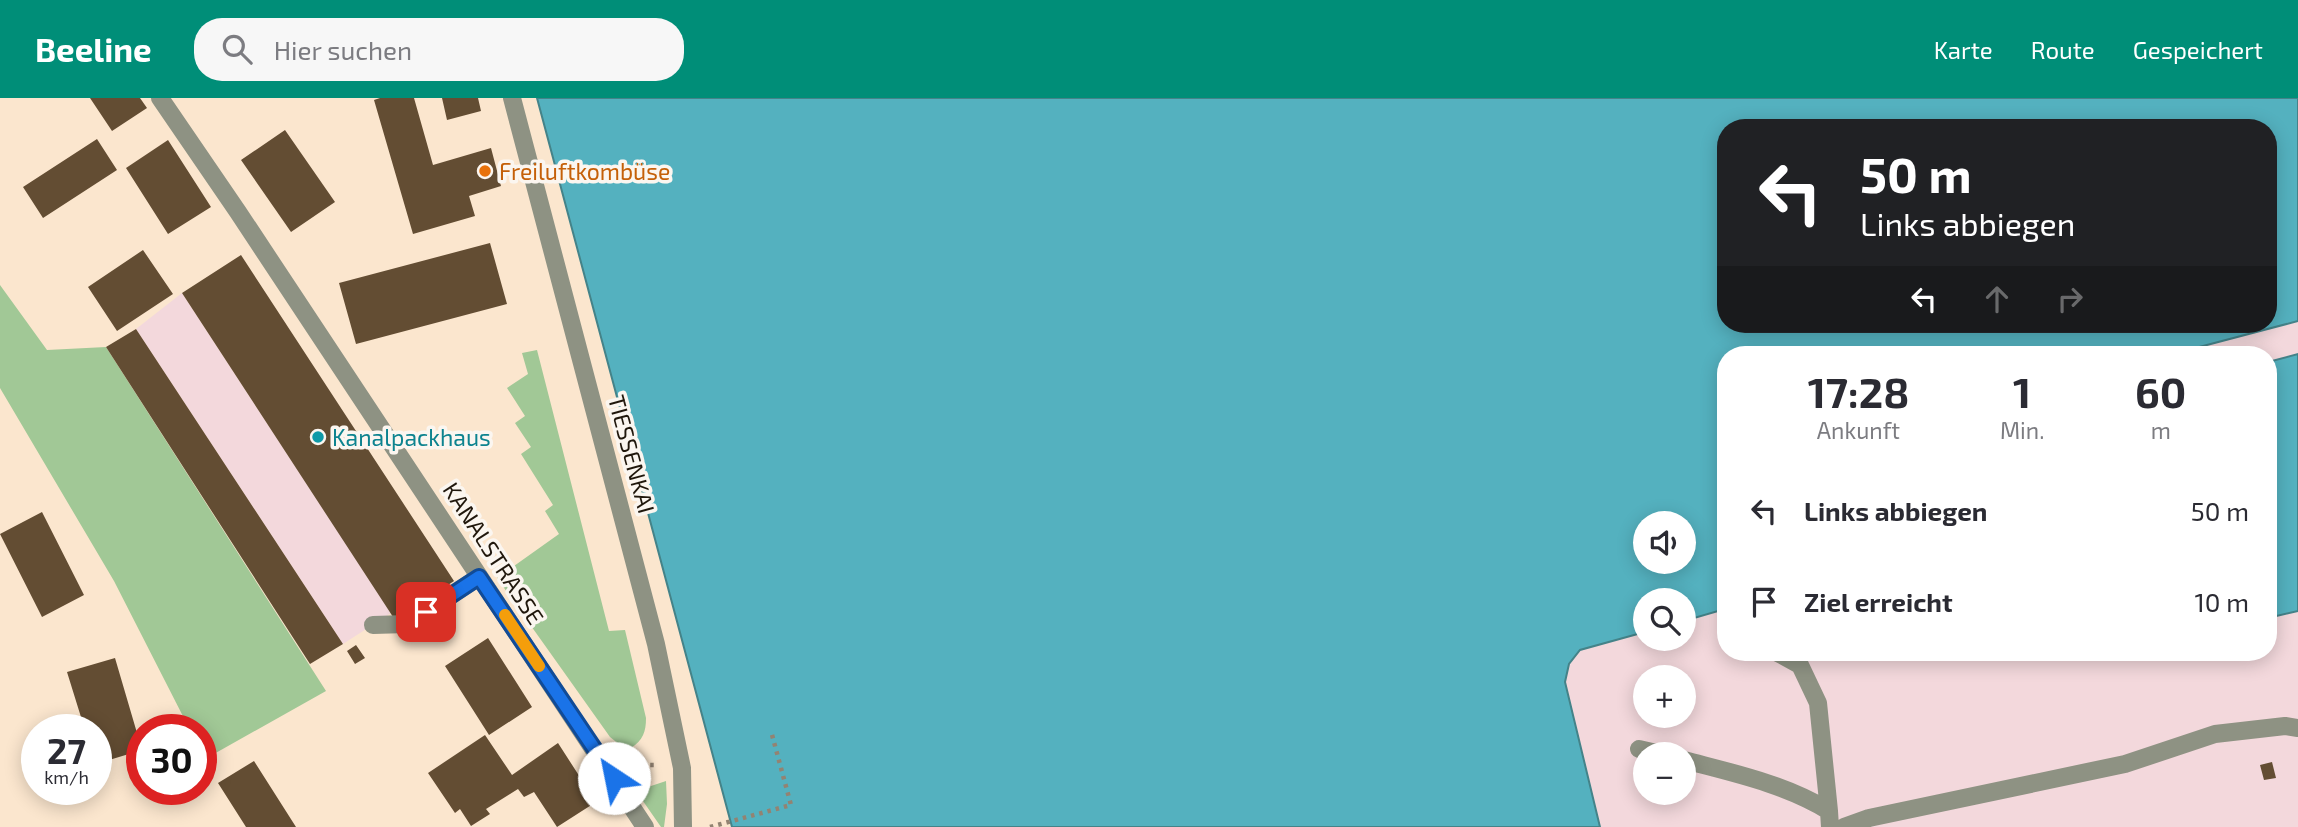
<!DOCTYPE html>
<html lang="de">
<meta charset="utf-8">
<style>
:root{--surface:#fff;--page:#f7f7f7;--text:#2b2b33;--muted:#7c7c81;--accent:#008e78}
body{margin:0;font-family:"Exo 2",sans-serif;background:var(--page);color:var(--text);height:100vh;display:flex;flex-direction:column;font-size:26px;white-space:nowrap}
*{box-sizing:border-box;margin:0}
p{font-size:23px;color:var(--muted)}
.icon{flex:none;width:38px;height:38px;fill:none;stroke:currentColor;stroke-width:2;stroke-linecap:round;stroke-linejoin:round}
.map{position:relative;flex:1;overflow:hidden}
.side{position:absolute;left:1717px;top:248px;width:560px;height:315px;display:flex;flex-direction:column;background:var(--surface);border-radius:28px;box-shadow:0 4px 18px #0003}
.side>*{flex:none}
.banner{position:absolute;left:1717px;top:21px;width:560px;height:214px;border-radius:28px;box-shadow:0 4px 18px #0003;background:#202124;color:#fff;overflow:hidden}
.tools{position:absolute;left:1633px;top:413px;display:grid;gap:14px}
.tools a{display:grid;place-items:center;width:63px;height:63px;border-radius:50%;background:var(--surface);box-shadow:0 4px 18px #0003;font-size:35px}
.speed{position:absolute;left:21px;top:616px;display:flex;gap:14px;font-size:35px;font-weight:700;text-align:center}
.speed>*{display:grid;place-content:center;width:91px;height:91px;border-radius:50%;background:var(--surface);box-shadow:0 4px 18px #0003;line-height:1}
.speed small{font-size:18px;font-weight:400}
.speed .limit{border:10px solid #d22;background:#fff;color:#111}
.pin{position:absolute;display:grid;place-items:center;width:60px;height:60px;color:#fff;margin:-30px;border-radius:14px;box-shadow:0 4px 10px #0006}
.me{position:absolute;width:77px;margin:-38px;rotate:326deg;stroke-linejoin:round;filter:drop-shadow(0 0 5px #0008)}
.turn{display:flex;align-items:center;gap:24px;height:147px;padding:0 28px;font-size:32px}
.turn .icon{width:91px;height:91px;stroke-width:2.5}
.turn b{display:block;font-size:49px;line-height:60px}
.lanes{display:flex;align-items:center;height:66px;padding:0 28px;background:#0003;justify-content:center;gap:35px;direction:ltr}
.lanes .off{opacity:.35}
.eta{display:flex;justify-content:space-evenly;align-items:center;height:119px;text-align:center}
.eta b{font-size:42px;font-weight:700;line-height:49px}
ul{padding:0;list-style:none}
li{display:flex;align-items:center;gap:21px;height:91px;padding:0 28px}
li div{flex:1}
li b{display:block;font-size:26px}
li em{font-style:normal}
header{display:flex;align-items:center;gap:42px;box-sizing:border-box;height:98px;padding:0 35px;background:var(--accent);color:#fff}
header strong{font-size:33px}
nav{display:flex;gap:38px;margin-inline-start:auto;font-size:24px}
.search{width:490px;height:63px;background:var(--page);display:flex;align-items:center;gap:18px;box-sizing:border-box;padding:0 24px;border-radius:28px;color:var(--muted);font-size:26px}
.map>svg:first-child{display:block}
</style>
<header>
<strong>Beeline</strong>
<div class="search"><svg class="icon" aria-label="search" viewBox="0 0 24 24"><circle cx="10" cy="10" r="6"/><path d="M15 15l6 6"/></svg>Hier suchen</div>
<nav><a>Karte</a><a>Route</a><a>Gespeichert</a></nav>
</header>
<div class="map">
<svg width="2298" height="729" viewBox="0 0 2298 729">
<rect width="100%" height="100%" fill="#fbe6ce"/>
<path fill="#f3d8dc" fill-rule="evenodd" d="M182 195 391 515 343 546 136 231Z
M2298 223V256L2268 264V257H2169Z
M1725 511 1726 555H2268V520L2298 513V729H1600L1569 609 1565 584 1569 566 1580 552 1645 534V541H1684V523ZM1645 579H1684V618H1645ZM1645 656H1684V695H1645Z"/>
<path fill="#a1c896" d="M0 187 47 252 106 249 326 593 205 661 201 654V632H190L114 483 0 290Z
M537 252 609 533 625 532 646 620C646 634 643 642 631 650L620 647 610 639 497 480 559 436 545 413 553 407 521 356 531 349 515 325 525 318 507 290 528 276 522 255Z
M666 683 667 706 664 729H661L636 693Z"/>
<path fill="#54b1bf" stroke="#448389" stroke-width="2" fill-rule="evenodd" d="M537 0H2298V223L2169 257H1726L1725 511 1684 523V502H1645V534L1580 552 1569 566 1565 584 1600 729H732ZM1726 30H2268V226H1726ZM1645 425H1684V464H1645Z
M2298 256V513L2268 520V264Z"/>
<path fill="#634d33" d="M90 0H140L147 10 112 33Z
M380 0H414L433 67 491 50 501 88 469 98 475 118 413 136 374 2Z
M442 0H478L481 13 447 22Z
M285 32 335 104 291 134 241 62Z
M97 41 117 72 43 120 23 89Z
M168 42 211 109 168 136 126 70Z
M490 145 507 206 356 246 339 185Z
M143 152 173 196 117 233 88 189Z
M241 157 454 483 395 522 182 195Z
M136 231 343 546 310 566 106 249Z
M42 414 84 497 42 519 0 436Z
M488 540 532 609 489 637 445 568Z
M356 547 365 560 355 566 347 553Z
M115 560 142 652 96 666V632H85L67 574Z
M485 637 512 677 558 645 596 704 557 729 534 694 524 699 518 691 486 711 490 716 471 728 460 711 455 715 428 675Z
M254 663 296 729H246L218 685Z
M2272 664 2276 680 2264 682 2260 667Z"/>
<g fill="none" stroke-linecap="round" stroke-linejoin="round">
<path stroke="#938372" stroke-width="4.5" stroke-dasharray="3.5 5" stroke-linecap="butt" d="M634 671 644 667H656
M710 729 791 707 771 633"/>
<path stroke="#8e9283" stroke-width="18" d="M373 527 407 526 479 479
M1778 555 1800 567 1818 605 1829 713
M1639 651 1661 656
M1684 662C1733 675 1785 686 1829 713L1830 729
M1844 729 1869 720 2125 666 2215 636 2285 628 2298 630"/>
<path stroke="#8e9283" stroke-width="18" d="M160 0 238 114 645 729
M512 0 656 546 682 670 683 729"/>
</g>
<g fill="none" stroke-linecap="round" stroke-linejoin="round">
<g stroke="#114b97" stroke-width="18">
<path id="route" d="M426 514 479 479 614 680"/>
</g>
<use href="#route" stroke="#1a73e8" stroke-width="12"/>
<path stroke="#f59e0b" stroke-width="12" d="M505 517 539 568"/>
</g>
<circle fill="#e8710a" stroke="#fbf6f0" stroke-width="2.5" cx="485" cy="73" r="7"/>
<circle fill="#0f9aa8" stroke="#fbf6f0" stroke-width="2.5" cx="318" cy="339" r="7"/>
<g text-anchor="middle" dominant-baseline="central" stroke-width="7" stroke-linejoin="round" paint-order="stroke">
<g font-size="23" fill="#c56008" stroke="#fbf6f0" text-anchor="start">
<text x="499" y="73">Freiluftkombüse</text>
</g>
<g font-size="23" fill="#0d838f" stroke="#fbf6f0" text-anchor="start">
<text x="332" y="339">Kanalpackhaus</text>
</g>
<g font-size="23" fill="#20170c" stroke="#fbf6f0">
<text transform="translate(632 356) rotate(75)">TIESSENKAI</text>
<text transform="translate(494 455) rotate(57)">KANALSTRASSE</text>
</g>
</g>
</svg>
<div class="tools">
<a><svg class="icon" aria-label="sound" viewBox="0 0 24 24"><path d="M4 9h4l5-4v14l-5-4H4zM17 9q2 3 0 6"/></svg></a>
<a><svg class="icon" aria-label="search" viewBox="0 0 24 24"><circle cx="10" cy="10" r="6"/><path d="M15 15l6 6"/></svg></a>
<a>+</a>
<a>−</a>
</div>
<div class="speed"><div>27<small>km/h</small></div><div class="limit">30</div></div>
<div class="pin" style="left:426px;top:514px;background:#d93025"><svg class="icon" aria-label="arrive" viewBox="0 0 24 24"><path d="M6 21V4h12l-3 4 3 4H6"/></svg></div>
<svg class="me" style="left:614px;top:680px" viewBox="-20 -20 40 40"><circle r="19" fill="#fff"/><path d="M0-13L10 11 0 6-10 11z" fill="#1a73e8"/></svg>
<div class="banner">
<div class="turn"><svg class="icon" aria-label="left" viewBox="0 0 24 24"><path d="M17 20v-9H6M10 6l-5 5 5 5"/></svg><div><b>50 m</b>Links abbiegen</div></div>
<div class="lanes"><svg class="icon" aria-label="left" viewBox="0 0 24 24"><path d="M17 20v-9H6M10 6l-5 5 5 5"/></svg><svg class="icon off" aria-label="ahead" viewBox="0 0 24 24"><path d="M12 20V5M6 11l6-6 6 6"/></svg><svg class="icon off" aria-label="right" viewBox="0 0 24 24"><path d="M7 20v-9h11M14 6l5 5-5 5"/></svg></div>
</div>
<section class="side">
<div class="eta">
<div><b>17:28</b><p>Ankunft</p></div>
<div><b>1</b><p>Min.</p></div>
<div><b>60</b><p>m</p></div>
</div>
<ul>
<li><svg class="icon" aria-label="left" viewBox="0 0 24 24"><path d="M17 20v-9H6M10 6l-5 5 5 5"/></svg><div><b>Links abbiegen</b></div><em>50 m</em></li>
<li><svg class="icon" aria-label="arrive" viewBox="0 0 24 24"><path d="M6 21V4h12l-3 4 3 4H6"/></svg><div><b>Ziel erreicht</b></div><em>10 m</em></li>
</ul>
</section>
</div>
